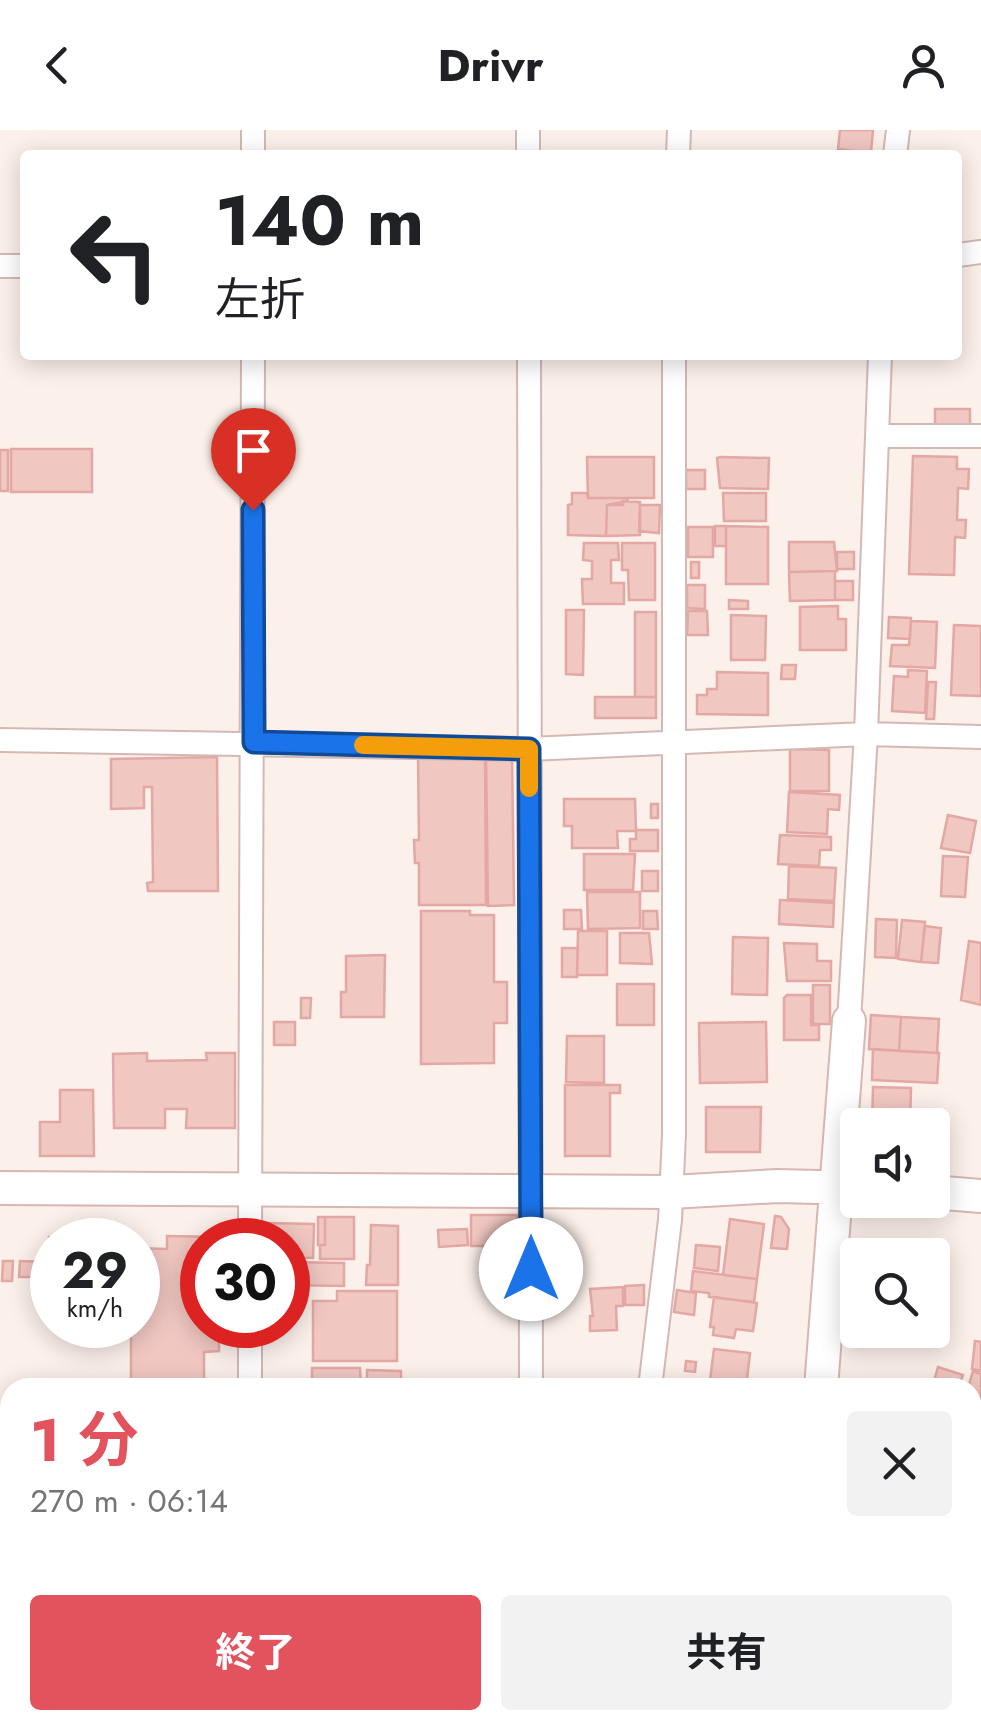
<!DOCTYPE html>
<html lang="ja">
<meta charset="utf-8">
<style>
:root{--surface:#fff;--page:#f2f2f2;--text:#202124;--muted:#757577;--accent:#e2535e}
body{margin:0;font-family:Jost,"Noto Sans JP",sans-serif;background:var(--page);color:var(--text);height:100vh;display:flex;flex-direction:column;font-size:38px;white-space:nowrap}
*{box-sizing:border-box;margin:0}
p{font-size:32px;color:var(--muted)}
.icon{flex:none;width:55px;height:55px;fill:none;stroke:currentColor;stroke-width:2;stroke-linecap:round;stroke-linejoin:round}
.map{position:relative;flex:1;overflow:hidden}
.drawer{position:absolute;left:0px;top:1248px;width:982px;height:352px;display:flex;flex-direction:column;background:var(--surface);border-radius:30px 30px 0 0;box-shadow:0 5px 25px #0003}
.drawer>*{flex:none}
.top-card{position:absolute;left:20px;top:20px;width:942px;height:210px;border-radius:10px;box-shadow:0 5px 25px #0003;background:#fff;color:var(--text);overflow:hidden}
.buttons{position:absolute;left:840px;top:978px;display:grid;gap:20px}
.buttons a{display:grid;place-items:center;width:110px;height:110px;border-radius:10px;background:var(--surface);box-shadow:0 5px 25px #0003;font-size:50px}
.speed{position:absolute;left:30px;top:1088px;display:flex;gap:20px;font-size:50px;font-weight:700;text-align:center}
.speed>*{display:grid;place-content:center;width:130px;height:130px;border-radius:50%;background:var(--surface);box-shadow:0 5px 25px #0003;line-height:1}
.speed small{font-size:25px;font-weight:400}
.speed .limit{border:15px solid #d22;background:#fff;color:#111}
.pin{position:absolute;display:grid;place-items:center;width:85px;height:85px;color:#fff;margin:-102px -42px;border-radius:50% 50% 50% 0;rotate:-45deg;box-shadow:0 0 10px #0007}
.pin .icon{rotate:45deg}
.me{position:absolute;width:110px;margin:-55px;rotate:0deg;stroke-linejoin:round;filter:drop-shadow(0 0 8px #0008)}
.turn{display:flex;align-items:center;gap:35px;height:210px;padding:0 30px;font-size:45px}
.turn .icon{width:130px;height:130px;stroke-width:2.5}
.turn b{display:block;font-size:70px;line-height:85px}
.round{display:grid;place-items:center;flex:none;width:105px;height:105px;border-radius:10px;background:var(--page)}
.overview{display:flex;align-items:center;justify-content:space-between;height:170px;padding:0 30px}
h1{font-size:60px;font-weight:700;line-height:75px;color:var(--accent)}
.button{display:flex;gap:20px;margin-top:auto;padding:20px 30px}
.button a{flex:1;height:115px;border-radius:10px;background:var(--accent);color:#fff;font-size:40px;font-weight:700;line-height:115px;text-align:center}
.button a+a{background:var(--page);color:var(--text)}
header{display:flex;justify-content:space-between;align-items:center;height:130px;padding:0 30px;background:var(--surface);font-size:45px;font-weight:700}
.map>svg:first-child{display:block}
</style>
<header><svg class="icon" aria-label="back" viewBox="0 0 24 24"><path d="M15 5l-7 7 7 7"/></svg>Drivr<svg class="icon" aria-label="person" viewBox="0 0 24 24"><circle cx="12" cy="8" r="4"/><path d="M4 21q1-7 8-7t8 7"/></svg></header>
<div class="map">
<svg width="981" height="1598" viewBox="0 0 981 1598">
<rect width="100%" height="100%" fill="#fcf0ea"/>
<path fill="#e0eac8" d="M427 1590H578V1598H418Z"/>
<path fill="#f1c7c2" stroke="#e3a8a3" stroke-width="2.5" d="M840 0H873L871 23 838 19Z
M935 279H970V300H935Z
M11 319H92V362H11Z
M0 320H8V361H0Z
M913 326 957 327V339H969L968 359 958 358 957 390H966L965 408 955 407 954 445 909 444Z
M587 327H654V368H588Z
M721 327 769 328 768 359 720 358 717 328Z
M686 340H705V359H686Z
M572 363H587L588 368H628L627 371 607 375 606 406 568 405V375L572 374Z
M723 363H766V391H724Z
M623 371 640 372V405L606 406 607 375H623Z
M640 375H660L659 403 639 401Z
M715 396H726V416H715Z
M726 396 768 397V454H726Z
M688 397H713V427H688Z
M789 412H834L837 441 789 442Z
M584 413H618L619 430H611V453H624V474H583L582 449H592V431L583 430Z
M622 413H655V470H629L628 440H622Z
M837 422H854V439H837Z
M691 432H699V448H691Z
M835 441V470L790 471 789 442Z
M835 451H853V470H835Z
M687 455H705V479L687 478Z
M729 470 748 471V479H729Z
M838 476V489H846V520H800V477Z
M566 480H584L583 545 566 544Z
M688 481H707L708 505H687Z
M635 482H656V567H635Z
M731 485 766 486 765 530H731Z
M889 487 911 488 910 509 888 508Z
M911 491 937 492 935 538 890 536 892 515H909Z
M954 495 981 496V566L951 565Z
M782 535H796L795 549H781Z
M908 540 927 541 925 583 892 581 894 546 908 547Z
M717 542 768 543V585L697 584V565H707V559H717Z
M928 552H936L934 589H926Z
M595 567H656V588H595Z
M790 619 829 620V661H790Z
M485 624 486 775H419V733H415L414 710H419L418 625Z
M486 624H512L514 775 488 776Z
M217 627 218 761H148L147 753 153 752 152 657H144V678L111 679V629Z
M789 662 840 665 839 680 828 679 827 704 787 702Z
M564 669H635L636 701H617L618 718H572V696H564Z
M651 674H658V688H651Z
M948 685 976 691 970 723 941 718Z
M636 700H658V721H630V709H636Z
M780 705 831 707V720H820L819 736 778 734Z
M584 724H635L633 760H584Z
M943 726 968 727 965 767 941 766Z
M789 736 836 738 834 771 788 769Z
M642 741H658V761H642Z
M587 762H640V798L588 799Z
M780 770 834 773 833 797 779 794Z
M564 780H581L582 799H564Z
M421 781H470V785H494V852H507V893H494V933L421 934Z
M643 781H657L658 799H643Z
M876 789 897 790 896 828 875 827Z
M902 790 925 792 921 832 898 829Z
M925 796 941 798 938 833 921 832Z
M578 801H607V845H577Z
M620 803H649L652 834 620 833Z
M733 807 768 808 767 865 732 864Z
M969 811 981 813V875L961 870Z
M784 813 817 814V831H831V851H787Z
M562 818H578L577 847H562Z
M385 825 384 887H341V862H346V826Z
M617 854H654V895H617Z
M813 855H830V894H813Z
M787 865H811V895H819V910H784V868Z
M301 868H311L310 888H301Z
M871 885 901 887 899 921 869 919Z
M901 887 939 889 937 923 899 921Z
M274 892H295V915H274Z
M766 892 767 952 700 953 699 893Z
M567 906H604V953L566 952Z
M873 919 939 923 937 953 872 950Z
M147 923V931L207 930 206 923H235V998H186L187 979H165V998H114L113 924Z
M565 955H620V963H610V1026H565Z
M873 957 911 958 910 995H872Z
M60 960H93L94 1026H40V992H60Z
M706 977H761L760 1022H706Z
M471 1085H517L518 1106H513L514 1116H471Z
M775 1086 781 1087 789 1099 787 1119 771 1118Z
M318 1087H325V1115H318Z
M325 1087H354V1129H320V1115H325Z
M730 1089 764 1094 757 1149 723 1145Z
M268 1093 314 1094 313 1128 288 1127V1110H268Z
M371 1095 398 1096V1155H366L367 1135H370Z
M467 1099 468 1115 439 1117 438 1100Z
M167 1106 220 1107V1110H202V1195H219V1221L204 1222V1258H131V1202H128V1195H138V1118L167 1119Z
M49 1107H94L93 1110H52V1147H19L20 1131 49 1132Z
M696 1115 720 1117 718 1141 694 1138Z
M3 1131H13L12 1151H2Z
M288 1132 344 1133V1156L288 1155Z
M693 1141 757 1149 754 1172 709 1167V1163L691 1161Z
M932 1148 941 1149 932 1170Z
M644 1155V1175H625V1156Z
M623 1157V1176H616L617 1200 590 1201V1186H593L590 1159Z
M677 1160 696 1163 694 1185 674 1182Z
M337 1161H397V1231H313V1171H337Z
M714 1167 757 1173 753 1201 736 1199 734 1208 713 1205 714 1197H710Z
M975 1211 981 1212V1241L972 1239Z
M714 1219 750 1223 746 1258H709Z
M686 1231 696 1232 695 1242 685 1241Z
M938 1237 963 1245 958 1258H932Z
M312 1238H360L361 1258H312Z
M367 1240 401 1241V1258H367Z
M973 1241 981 1244V1281L972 1279V1258H968Z
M972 1285 981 1287 977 1301 981 1302V1331L975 1357Z
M0 1493H10V1557H0Z
M972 1535 981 1536V1585H972Z
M206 1590H220L243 1598H203Z
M257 1590H279L275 1598H256L253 1597Z
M329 1590H355L367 1598H327Z
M658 1590H703V1598H658Z"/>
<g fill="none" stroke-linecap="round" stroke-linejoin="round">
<g stroke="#d3b9b5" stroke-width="26">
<path id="street" d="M528 0V25
M253 25V0
M678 25 679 0
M895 25 898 0
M958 125 981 122
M0 136H25
M529 225 531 1258
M877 306H981
M0 610 529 619 866 604 981 607
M849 891 866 604 880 225
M250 1110 253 225
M250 1195V1258
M650 1258 670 1090 674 1004V225
M972 1387 981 1388
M185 1598 190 1590
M391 1598 396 1590
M625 1598V1590"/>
</g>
<g stroke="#d6b7b2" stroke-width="36">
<path id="secondary" d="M0 1058 671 1062 778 1056 858 1058
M932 1062 981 1066
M821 1258 849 891
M757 1590V1598"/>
</g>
<use href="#street" stroke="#fff" stroke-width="22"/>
<use href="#secondary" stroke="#fff" stroke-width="32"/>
</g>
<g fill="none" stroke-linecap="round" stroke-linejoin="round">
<g stroke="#114b97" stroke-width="25">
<path id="route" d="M253 380 254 612 529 619 531 1139"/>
</g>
<use href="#route" stroke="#1a73e8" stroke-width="18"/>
<path stroke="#f59e0b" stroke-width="18" d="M363 615 529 619V658"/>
</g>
</svg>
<div class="buttons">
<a><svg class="icon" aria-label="sound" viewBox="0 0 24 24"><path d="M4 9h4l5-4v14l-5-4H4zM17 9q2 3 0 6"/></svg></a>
<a><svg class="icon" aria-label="search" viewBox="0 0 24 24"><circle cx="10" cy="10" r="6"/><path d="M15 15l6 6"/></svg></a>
</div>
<div class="speed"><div>29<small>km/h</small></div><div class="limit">30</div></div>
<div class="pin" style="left:253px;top:380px;background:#d93025"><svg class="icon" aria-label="arrive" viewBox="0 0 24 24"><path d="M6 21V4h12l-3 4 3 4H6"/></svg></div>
<svg class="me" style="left:531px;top:1139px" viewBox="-20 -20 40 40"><circle r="19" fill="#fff"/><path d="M0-13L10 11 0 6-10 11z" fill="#1a73e8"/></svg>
<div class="top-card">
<div class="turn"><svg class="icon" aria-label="left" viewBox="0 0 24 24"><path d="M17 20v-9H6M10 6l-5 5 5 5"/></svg><div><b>140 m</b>左折</div></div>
</div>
<section class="drawer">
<div class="overview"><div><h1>1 分</h1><p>270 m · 06:14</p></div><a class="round"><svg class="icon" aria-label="close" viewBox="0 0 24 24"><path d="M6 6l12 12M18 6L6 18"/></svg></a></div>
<div class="button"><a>終了</a><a>共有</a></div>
</section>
</div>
